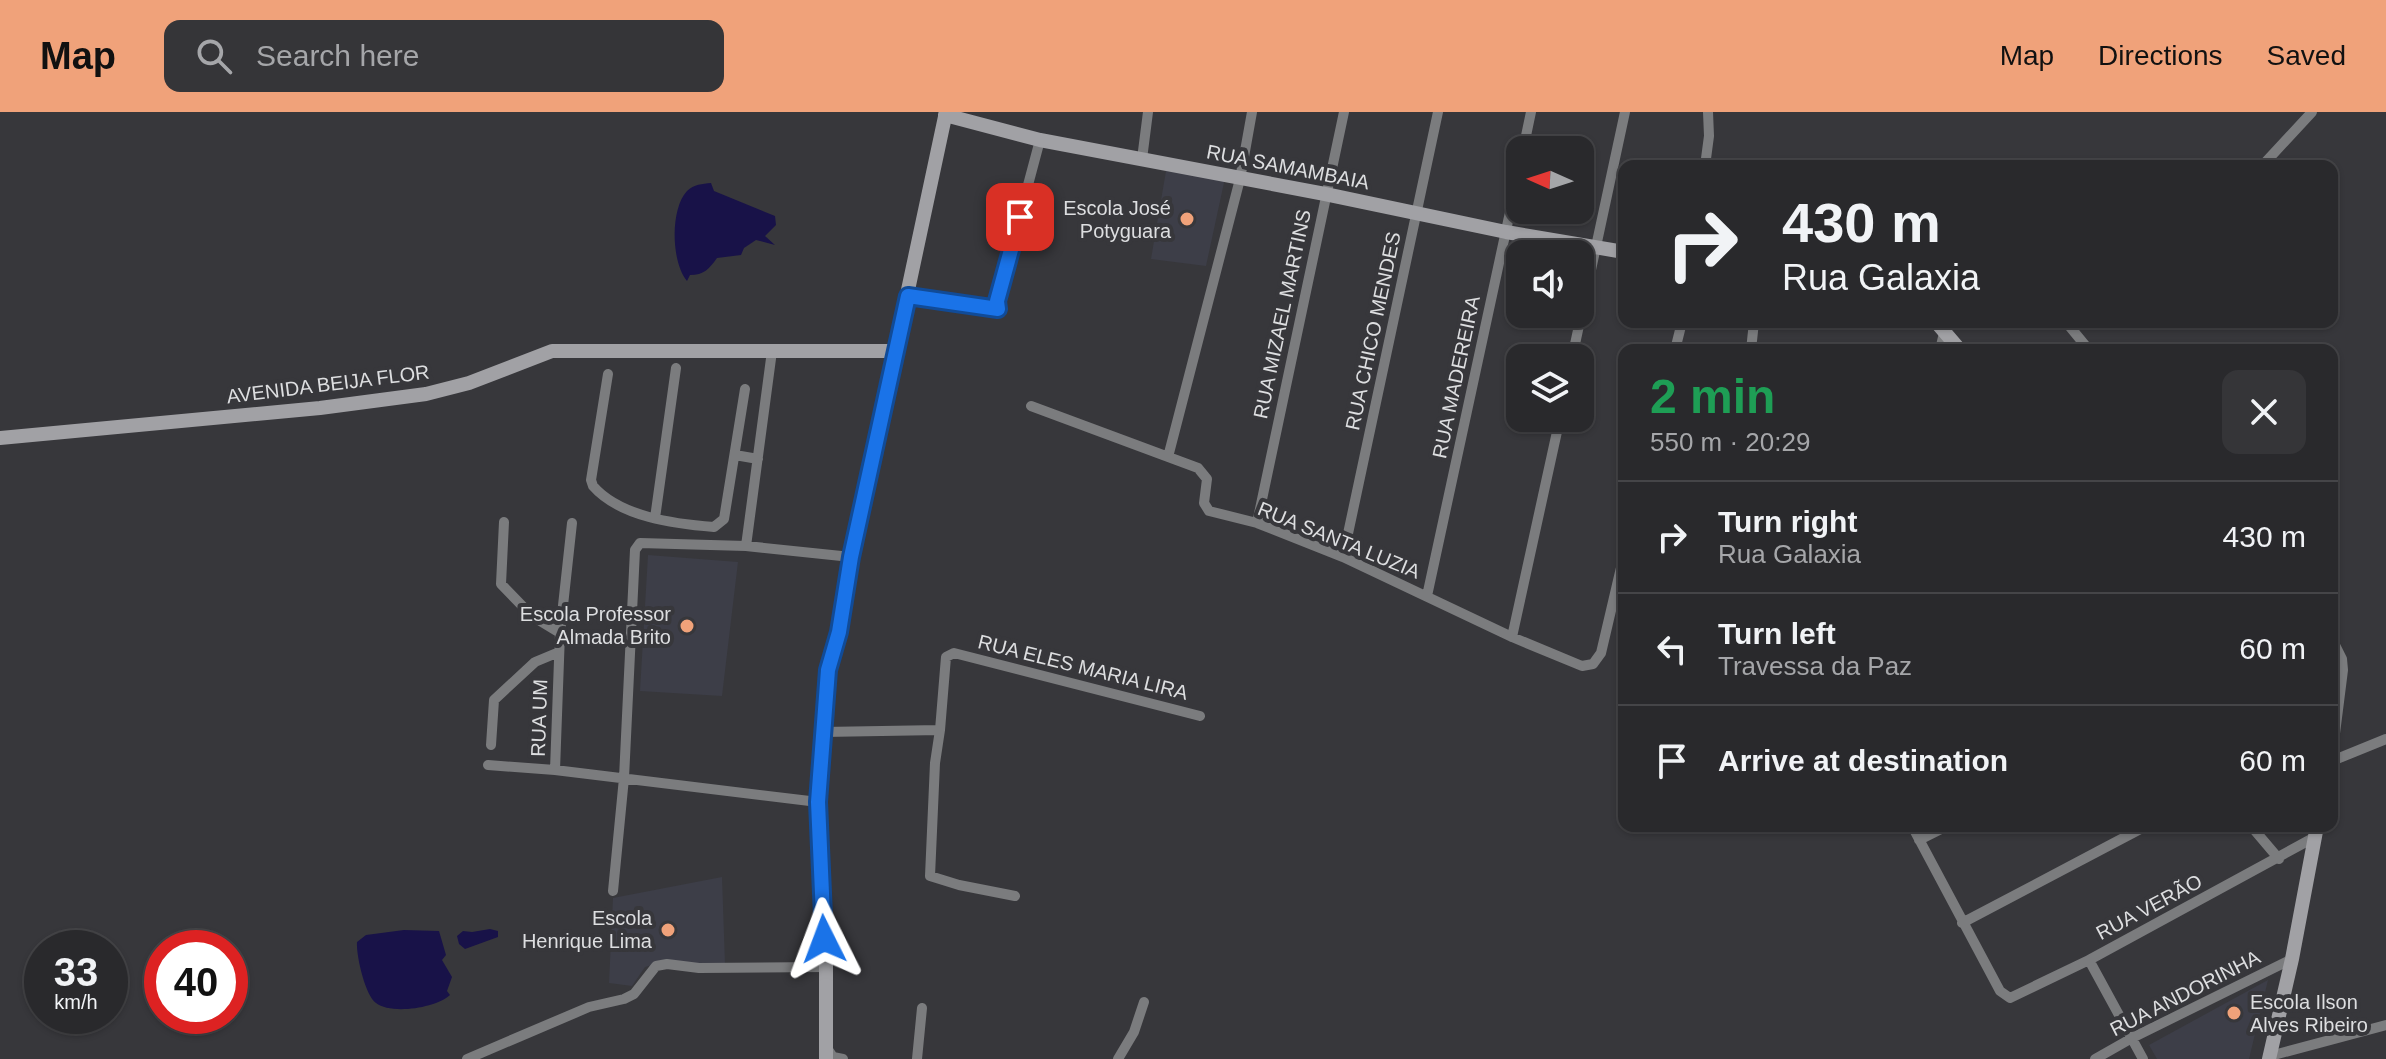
<!DOCTYPE html>
<meta charset="utf-8">
<style>
:root{--surface:#29292c;--page:#353538;--text:#f1f3f6;--muted:#a5a6a9;--line:#454548;--accent:#f0a27a}
body{margin:0;font-family:Arial,sans-serif;background:var(--page);color:var(--text);height:100vh;display:flex;flex-direction:column;font-size:30px;white-space:nowrap}
*{box-sizing:border-box;margin:0}
p{font-size:26px;color:var(--muted)}
.icon{flex:none;width:44px;height:44px;fill:none;stroke:currentColor;stroke-width:2;stroke-linecap:round;stroke-linejoin:round}
.map{position:relative;flex:1;overflow:hidden}
.drawer{position:absolute;left:1618px;top:232px;width:720px;height:488px;display:flex;flex-direction:column;background:var(--surface);border-radius:16px;box-shadow:0 2px 6px #0004,0 0 0 2px var(--line)}
.drawer>*{flex:none}
.banner{position:absolute;left:1618px;top:48px;width:720px;height:168px;border-radius:16px;box-shadow:0 2px 6px #0004,0 0 0 2px var(--line);background:#29292c;color:var(--text);overflow:hidden}
.needle{width:52px;rotate:273deg}
.tools{position:absolute;left:1506px;top:24px;display:grid;gap:16px}
.tools a{display:grid;place-items:center;width:88px;height:88px;border-radius:16px;background:var(--surface);box-shadow:0 2px 6px #0004,0 0 0 2px var(--line);font-size:40px}
.speed{position:absolute;left:24px;top:818px;display:flex;gap:16px;font-size:40px;font-weight:700;text-align:center}
.speed>*{display:grid;place-content:center;width:104px;height:104px;border-radius:50%;background:var(--surface);box-shadow:0 2px 6px #0004,0 0 0 2px var(--line);line-height:1}
.speed small{font-size:20px;font-weight:400}
.speed .limit{border:12px solid #d22;background:#fff;color:#111}
.pin{position:absolute;display:grid;place-items:center;width:68px;height:68px;color:#fff;margin:-34px;border-radius:16px;box-shadow:0 4px 12px #0006}
.me{position:absolute;width:88px;margin:-44px;rotate:357deg;stroke-linejoin:round;filter:drop-shadow(0 0 6px #0008)}
.turn{display:flex;align-items:center;gap:28px;height:168px;padding:0 32px;font-size:36px}
.turn .icon{width:104px;height:104px;stroke-width:2.5}
.turn b{display:block;font-size:56px;line-height:68px}
.round{display:grid;place-items:center;flex:none;width:84px;height:84px;border-radius:16px;background:var(--page)}
.head{display:flex;align-items:center;justify-content:space-between;height:136px;padding:0 32px}
h1{font-size:48px;font-weight:700;line-height:60px;color:#1e9e55}
ul{padding:0;list-style:none}
li{display:flex;align-items:center;gap:24px;height:112px;padding:0 32px;border-top:2px solid var(--line)}
li div{flex:1}
li b{display:block;font-size:30px}
li em{font-style:normal}
header{display:flex;align-items:center;gap:48px;box-sizing:border-box;height:112px;padding:0 40px;background:var(--accent);color:#111}
header strong{font-size:38px}
nav{display:flex;gap:44px;margin-inline-start:auto;font-size:28px}
.search{width:560px;height:72px;background:var(--page);display:flex;align-items:center;gap:20px;box-sizing:border-box;padding:0 28px;border-radius:16px;color:var(--muted);font-size:30px}
.map>svg:first-child{display:block}
</style>
<header>
<strong>Map</strong>
<div class="search"><svg class="icon" aria-label="search" viewBox="0 0 24 24"><circle cx="10" cy="10" r="6"/><path d="M15 15l6 6"/></svg>Search here</div>
<nav><a>Map</a><a>Directions</a><a>Saved</a></nav>
</header>
<div class="map">
<svg width="2386" height="947" viewBox="0 0 2386 947">
<rect width="100%" height="100%" fill="#37373b"/>
<path fill="#3d3e48" d="M1166 59 1225 66 1206 154 1151 147Z
M648 443 738 450 722 584 640 579Z
M722 765 725 852 664 850 645 855 632 874 609 871 613 786Z
M2268 868 2249 947H2157L2149 933Z"/>
<path fill="#181248" d="M711 71 714 79 775 104 776 113 765 124 775 133 756 128 744 136 741 143 717 146C709 157 704 163 690 163L687 169C671 150 670 97 687 79 694 72 702 72 711 71Z
M490 817 498 819V825L465 837 459 832 457 824 463 819 472 820Z
M404 818 439 819 446 843 442 848 452 865 447 879 450 883C436 896 391 903 376 891 365 883 356 843 357 830L366 823Z"/>
<g fill="none" stroke-linecap="round" stroke-linejoin="round">
<path stroke="#7b7c7e" stroke-width="10" d="M1523 38 1531 0
M1142 47 1148 0
M1705 54 1709 24 1708 0
M2262 54 2312 0
M908 184 998 197 997 189 1040 28
M2066 210 2089 238
M1675 238 1682 210
M1751 238 1754 210
M1940 238 1944 221
M1572 246 1625 0
M608 262 591 368 593 374C620 405 675 412 714 415L724 407 745 277
M1031 294 1198 356 1207 367 1204 391 1209 399 1257 411 1343 445 1512 525 1582 554 1593 552 1601 541 1624 443
M735 343 758 347
M1168 345 1240 67 1252 0
M655 406 676 256
M504 410 501 472 532 504 560 521
M1257 411 1344 0
M746 434 772 239
M1343 445 1438 0
M1427 484 1520 54
M1512 525 1560 306
M2332 527 2342 547 2343 558 2332 645
M940 618 935 651 930 764 959 773 1015 784
M823 620 940 618 946 545 954 541 1200 604
M491 633 494 588 535 550 559 540
M2332 649 2386 627
M488 653 555 658 818 690
M555 658 560 521 572 411
M1912 714 2000 879 2010 886 2089 848 2315 725
M2251 714 2279 747
M1919 728 1947 714
M613 779 624 666 635 438 640 431 746 434 851 445
M1962 811 2146 714
M2089 848 2143 947
M827 936 833 945 843 947
M2270 944 2386 913
M467 947 589 895 624 887 634 882 656 854 667 852 699 856 826 855
M917 947 922 896
M1118 947 1134 920 1144 890
M2095 947 2132 926 2292 847"/>
<path stroke="#a1a1a5" stroke-width="14" d="M945 3 1040 28 1325 82 1506 120 1624 140
M1890 210H1928
M1936 210 1960 238
M0 326 320 296 426 282 469 271 552 239H895
M826 947V855L818 690 828 558 839 520 851 445 946 0
M2269 947 2292 847 2317 714"/>
</g>
<g fill="none" stroke-linecap="round" stroke-linejoin="round">
<g stroke="#114b97" stroke-width="20">
<path id="route" d="M824 827 818 690 828 558 839 520 851 445 908 184 998 197 997 189 1020 105"/>
</g>
<use href="#route" stroke="#1a73e8" stroke-width="14"/>
</g>
<g fill="#f0a27a" stroke="#37373b" stroke-width="3">
<circle cx="1187" cy="107" r="8"/>
<circle cx="687" cy="514" r="8"/>
<circle cx="668" cy="818" r="8"/>
<circle cx="2234" cy="901" r="8"/>
</g>
<g text-anchor="middle" dominant-baseline="central" stroke-width="8" stroke-linejoin="round" paint-order="stroke">
<g font-size="20" fill="#dddee0" stroke="#37373b">
<text transform="translate(1288 55) rotate(11)">RUA SAMAMBAIA</text>
<text transform="translate(1282 202) rotate(-78)">RUA MIZAEL MARTINS</text>
<text transform="translate(1373 219) rotate(-78)">RUA CHICO MENDES</text>
<text transform="translate(1456 265) rotate(-78)">RUA MADEREIRA</text>
<text transform="translate(328 272) rotate(-7)">AVENIDA BEIJA FLOR</text>
<text transform="translate(1339 428) rotate(22)">RUA SANTA LUZIA</text>
<text transform="translate(1083 555) rotate(14)">RUA ELES MARIA LIRA</text>
<text transform="translate(539 606) rotate(-88)">RUA UM</text>
<text transform="translate(2149 795) rotate(-28)">RUA VERÃO</text>
<text transform="translate(2185 881) rotate(-27)">RUA ANDORINHA</text>
</g>
<g font-size="20" fill="#dddee0" stroke="#37373b" text-anchor="end">
<text x="1171" y="96">Escola José<tspan x="1171" dy="23">Potyguara</tspan></text>
<text x="671" y="502">Escola Professor<tspan x="671" dy="23">Almada Brito</tspan></text>
<text x="652" y="806">Escola<tspan x="652" dy="23">Henrique Lima</tspan></text>
<text x="2250" y="890" text-anchor="start">Escola Ilson<tspan x="2250" dy="23">Alves Ribeiro</tspan></text>
</g>
</g>
</svg>
<div class="tools">
<a><svg class="needle" viewBox="-14 -14 28 28"><path d="M0-13l5 13h-10z" fill="#e53935"/><path d="M0 13l5-13h-10z" fill="#a5a6a9"/></svg></a>
<a><svg class="icon" aria-label="sound" viewBox="0 0 24 24"><path d="M4 9h4l5-4v14l-5-4H4zM17 9q2 3 0 6"/></svg></a>
<a><svg class="icon" aria-label="layers" viewBox="0 0 24 24"><path d="M12 4l9 5-9 5-9-5zM3 14l9 5 9-5"/></svg></a>
</div>
<div class="speed"><div>33<small>km/h</small></div><div class="limit">40</div></div>
<div class="pin" style="left:1020px;top:105px;background:#d93025"><svg class="icon" aria-label="arrive" viewBox="0 0 24 24"><path d="M6 21V4h12l-3 4 3 4H6"/></svg></div>
<svg class="me" style="left:824px;top:827px" viewBox="-20 -20 40 40"><path d="M0-17L14 15 0 8-14 15z" fill="#1a73e8" stroke="#fff" stroke-width="4"/></svg>
<div class="banner">
<div class="turn"><svg class="icon" aria-label="right" viewBox="0 0 24 24"><path d="M7 20v-9h11M14 6l5 5-5 5"/></svg><div><b>430 m</b>Rua Galaxia</div></div>
</div>
<section class="drawer">
<div class="head"><div><h1>2 min</h1><p>550 m · 20:29</p></div><a class="round"><svg class="icon" aria-label="close" viewBox="0 0 24 24"><path d="M6 6l12 12M18 6L6 18"/></svg></a></div>
<ul>
<li><svg class="icon" aria-label="right" viewBox="0 0 24 24"><path d="M7 20v-9h11M14 6l5 5-5 5"/></svg><div><b>Turn right</b><p>Rua Galaxia</p></div><em>430 m</em></li>
<li><svg class="icon" aria-label="left" viewBox="0 0 24 24"><path d="M17 20v-9H6M10 6l-5 5 5 5"/></svg><div><b>Turn left</b><p>Travessa da Paz</p></div><em>60 m</em></li>
<li><svg class="icon" aria-label="arrive" viewBox="0 0 24 24"><path d="M6 21V4h12l-3 4 3 4H6"/></svg><div><b>Arrive at destination</b></div><em>60 m</em></li>
</ul>
</section>
</div>
